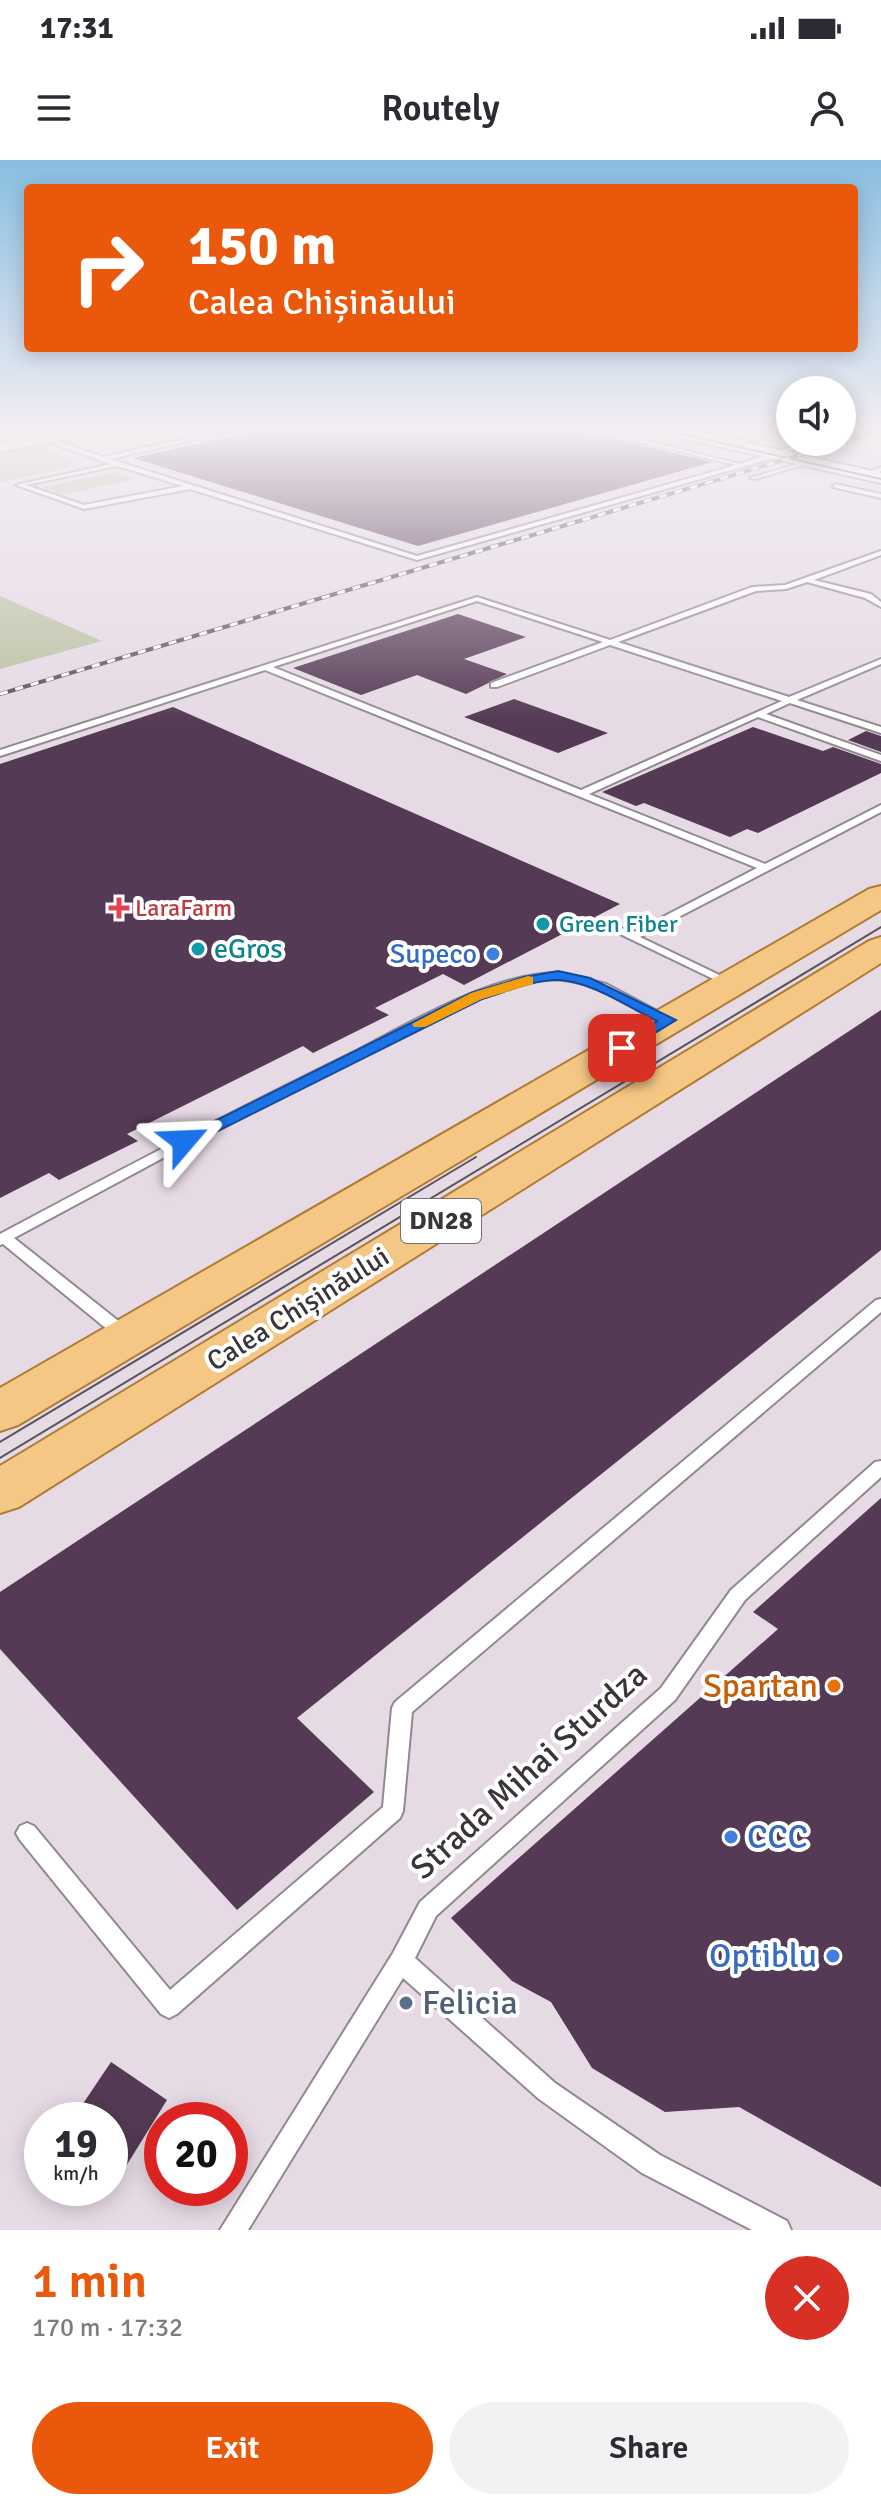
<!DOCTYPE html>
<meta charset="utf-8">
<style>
:root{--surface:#fff;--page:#f2f2f3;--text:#2b2b33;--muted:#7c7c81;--accent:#ea580c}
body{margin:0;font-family:Signika,sans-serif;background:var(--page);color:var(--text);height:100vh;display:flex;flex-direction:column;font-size:30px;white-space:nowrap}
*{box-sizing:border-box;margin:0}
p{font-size:26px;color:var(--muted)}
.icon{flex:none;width:44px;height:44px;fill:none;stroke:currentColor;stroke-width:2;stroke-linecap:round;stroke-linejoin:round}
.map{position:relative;height:2070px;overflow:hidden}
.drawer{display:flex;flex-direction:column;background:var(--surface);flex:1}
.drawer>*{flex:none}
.banner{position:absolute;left:24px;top:24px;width:834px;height:168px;border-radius:8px;box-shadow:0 4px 20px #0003;background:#ea580c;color:#fff;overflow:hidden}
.tools{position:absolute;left:776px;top:216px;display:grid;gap:16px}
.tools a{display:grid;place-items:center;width:80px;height:80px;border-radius:50%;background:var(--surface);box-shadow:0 4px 20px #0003;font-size:40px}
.speed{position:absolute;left:24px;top:1942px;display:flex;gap:16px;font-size:40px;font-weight:700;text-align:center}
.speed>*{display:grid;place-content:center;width:104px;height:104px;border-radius:50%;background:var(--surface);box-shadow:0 4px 20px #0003;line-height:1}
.speed small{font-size:20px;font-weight:400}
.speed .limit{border:12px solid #d22;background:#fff;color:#111}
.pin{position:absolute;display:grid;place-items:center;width:68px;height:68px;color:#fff;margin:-34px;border-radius:16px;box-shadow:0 4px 12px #0006}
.me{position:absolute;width:88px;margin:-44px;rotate:64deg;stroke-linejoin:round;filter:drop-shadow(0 0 6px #0008)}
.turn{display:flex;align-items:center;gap:28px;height:168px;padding:0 32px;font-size:36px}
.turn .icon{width:104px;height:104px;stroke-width:2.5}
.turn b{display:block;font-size:56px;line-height:68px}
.round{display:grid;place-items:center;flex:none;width:84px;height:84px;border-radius:42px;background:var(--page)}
.headline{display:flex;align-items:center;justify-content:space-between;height:136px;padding:0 32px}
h1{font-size:48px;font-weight:600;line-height:60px;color:var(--accent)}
.action{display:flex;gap:16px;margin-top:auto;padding:16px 32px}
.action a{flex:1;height:92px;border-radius:48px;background:var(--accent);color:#fff;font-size:32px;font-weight:600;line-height:92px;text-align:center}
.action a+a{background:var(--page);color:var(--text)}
.status{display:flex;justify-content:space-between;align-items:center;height:56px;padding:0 40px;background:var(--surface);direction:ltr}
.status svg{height:22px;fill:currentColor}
header{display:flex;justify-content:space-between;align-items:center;height:104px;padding:0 32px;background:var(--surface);font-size:36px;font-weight:600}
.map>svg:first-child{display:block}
</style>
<div class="status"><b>17:31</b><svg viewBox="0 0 49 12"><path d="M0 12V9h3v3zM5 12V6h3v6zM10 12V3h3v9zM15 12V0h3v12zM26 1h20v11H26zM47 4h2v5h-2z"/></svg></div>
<header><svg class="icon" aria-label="menu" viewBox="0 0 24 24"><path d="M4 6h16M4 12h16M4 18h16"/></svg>Routely<svg class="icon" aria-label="person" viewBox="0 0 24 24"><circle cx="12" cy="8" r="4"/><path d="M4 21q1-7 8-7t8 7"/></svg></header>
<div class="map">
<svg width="881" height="2070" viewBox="0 0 881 2070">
<rect width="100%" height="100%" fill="#e6dae5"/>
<path fill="#bbc1a2" d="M40 284 79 305 0 322V292Z
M114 312 136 319 63 335 42 327Z
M0 436 102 481 0 509Z"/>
<path fill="#543a54" d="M248 273H587L712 302 418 386 133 298Z
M458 454 526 477 464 499 507 514 466 534 417 515 361 535 293 508Z
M514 539 578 562 608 573 558 593 464 557Z
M173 547 620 744 464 825 443 814 375 848 389 855 313 893 303 886 127 974 138 981 59 1020 49 1013 0 1038V604Z
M753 567 823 591 833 587 881 604V613L758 673 747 669 730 677 644 643 636 646 602 632Z
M866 571 881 576V592L848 580Z
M881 850V1090L297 1558 374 1632 237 1750 0 1489V1432Z
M881 1338V2027L739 1947 665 1952 592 1908 551 1842 512 1821 451 1758 778 1469 753 1452Z
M111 1902 167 1940 110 2032V1960H72Z"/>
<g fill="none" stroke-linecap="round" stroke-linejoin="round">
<g stroke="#928892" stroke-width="4">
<path id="service" d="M211 273H223L110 299 417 396 736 305 602 273H613L740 304 807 282H816L780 294 781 296 417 400 190 329 84 349 16 325 111 304 57 285 46 279V277L103 297ZM117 306 183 326 84 345 26 325Z
M763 273H773L730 286 727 284Z
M842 273H858L842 277Z
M808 301 813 302 755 319 750 318Z
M881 307V311L866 316 863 314Z
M835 324 881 334V338L833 327Z
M881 391V395L814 420 871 434 881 442V447L865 438 807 422 786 429 756 431 618 482 789 537 881 499V504L797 540 881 567V573L790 543 766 554 881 595V601L758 557 589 634 765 704 881 645V652L640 777 734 822 736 824 730 827 593 761 594 759H602L632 773 757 708 265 510 0 596V590L477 437 610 480 752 427 785 425ZM477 441 603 482 491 523V527H497L610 485 782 541 581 630 273 507Z
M560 813 606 824 674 860 668 864 664 863C626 844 585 814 541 820 520 824 500 832 480 838L189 984 14 1078 131 1171 133 1175 131 1179H119L3 1084 0 1085V1074C116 1012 233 951 352 893 411 863 493 812 560 813Z
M881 1139V1152L412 1552 403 1651 400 1658 177 1854 169 1858 161 1854 20 1680 16 1673 20 1666 27 1663 34 1666 170 1830 383 1647 392 1548 395 1542 876 1140Z
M881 1301V1317L745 1440 675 1540 436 1756 415 1798 555 1923 660 1995 787 2061 791 2070H752L642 2013 539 1939 403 1818 248 2070H220L393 1793 420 1742 661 1528 731 1430 875 1302Z"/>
</g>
<g stroke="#928892" stroke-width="4">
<path id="secondary" d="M44 273H79L71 278 0 292V282Z
M673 273H704L881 313V323L681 278Z"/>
</g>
<g stroke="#b07b36" stroke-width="4">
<path id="primary" d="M881 726V750L18 1265 0 1271V1228L869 729Z
M881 777V803L19 1347 0 1353V1306L869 781Z"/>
</g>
<use href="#service" fill="#fff" fill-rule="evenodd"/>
<use href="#secondary" fill="#fff" fill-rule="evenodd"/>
<use href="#primary" fill="#f5c785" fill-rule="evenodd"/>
<path stroke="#595358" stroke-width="2" d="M677 273 881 319
M0 1282 476 997
M0 1298 881 767"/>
<g stroke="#595358" stroke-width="4">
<path id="rail" d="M0 534 874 273"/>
</g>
<use href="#rail" stroke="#fff" stroke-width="3" stroke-dasharray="8" stroke-linecap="butt"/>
</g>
<linearGradient id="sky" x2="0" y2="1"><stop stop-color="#89bee1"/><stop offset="0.48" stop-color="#f4eef3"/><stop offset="1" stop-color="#f4eef3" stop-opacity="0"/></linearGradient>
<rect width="881" height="563" fill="url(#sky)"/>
<path fill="#1a73e8" stroke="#114b97" stroke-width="2" d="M558 811 590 818 676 860 622 893 614 888 616 884 657 861C628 847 592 822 560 820 534 819 506 832 482 839L190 985 184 986 175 981 471 833 524 817Z"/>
<path fill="#f59e0b" d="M528 816 533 817V824L482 839 425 867H414L412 864 471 833Z"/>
<path fill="#e0444e" stroke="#fff" stroke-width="3" d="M115 736h8v8h8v8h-8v8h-8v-8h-8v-8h8z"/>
<g fill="#0f9aa8" stroke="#fff" stroke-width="3">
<circle cx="543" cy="764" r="8"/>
<circle cx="198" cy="789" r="8"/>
</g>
<g fill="#3f7fe0" stroke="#fff" stroke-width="3">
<circle cx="493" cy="794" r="8"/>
<circle cx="731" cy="1677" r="8"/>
<circle cx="833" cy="1796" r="8"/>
</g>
<circle fill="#e8710a" stroke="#fff" stroke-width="3" cx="834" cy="1526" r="8"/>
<circle fill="#5c6f8a" stroke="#fff" stroke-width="3" cx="406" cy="1843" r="8"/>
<g text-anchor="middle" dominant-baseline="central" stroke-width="8" stroke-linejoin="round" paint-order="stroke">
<g font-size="24" fill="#be3a42" stroke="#fff" text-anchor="start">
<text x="135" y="748">LaraFarm</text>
</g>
<g font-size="24" fill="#0d838f" stroke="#fff" text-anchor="start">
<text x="559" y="764">Green Fiber</text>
</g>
<rect fill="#fff" stroke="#757274" stroke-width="2" x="401" y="1039" width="80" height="44" rx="6"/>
<g font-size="26" font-weight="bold" fill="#3a3539">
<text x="441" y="1061">DN28</text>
</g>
<g font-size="28" fill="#0d838f" stroke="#fff" text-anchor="start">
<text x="214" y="789">eGros</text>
</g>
<g font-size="28" fill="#366cbe" stroke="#fff" text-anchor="end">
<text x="477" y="794">Supeco</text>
</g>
<g font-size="28" fill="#3a3539" stroke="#fff">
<text transform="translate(298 1149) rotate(-32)">Calea Chișinăului</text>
</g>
<g font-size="34" fill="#c56008" stroke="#fff" text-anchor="end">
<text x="818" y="1526">Spartan</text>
</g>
<g font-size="34" fill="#3a3539" stroke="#fff">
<text transform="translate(529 1611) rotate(-42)">Strada Mihai Sturdza</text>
</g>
<g font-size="34" fill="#366cbe" stroke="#fff" text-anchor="start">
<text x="747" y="1677">CCC</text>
<text x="817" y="1796" text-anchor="end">Optiblu</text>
</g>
<g font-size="34" fill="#4e5e75" stroke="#fff" text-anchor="start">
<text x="422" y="1843">Felicia</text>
</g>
</g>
</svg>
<div class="tools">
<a><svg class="icon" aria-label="sound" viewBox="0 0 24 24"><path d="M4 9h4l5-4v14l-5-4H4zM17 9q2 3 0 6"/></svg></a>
</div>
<div class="speed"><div>19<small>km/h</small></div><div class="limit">20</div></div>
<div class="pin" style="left:622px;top:888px;background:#d93025"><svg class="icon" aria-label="arrive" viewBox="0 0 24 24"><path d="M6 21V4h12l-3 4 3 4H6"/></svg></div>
<svg class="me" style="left:184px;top:981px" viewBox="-20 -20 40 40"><path d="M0-17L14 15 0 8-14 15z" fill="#1a73e8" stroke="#fff" stroke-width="4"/></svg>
<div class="banner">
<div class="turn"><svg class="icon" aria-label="right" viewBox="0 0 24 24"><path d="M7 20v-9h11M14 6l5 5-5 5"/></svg><div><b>150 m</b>Calea Chișinăului</div></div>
</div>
</div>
<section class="drawer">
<div class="headline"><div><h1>1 min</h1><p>170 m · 17:32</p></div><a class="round" style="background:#d93025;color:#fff"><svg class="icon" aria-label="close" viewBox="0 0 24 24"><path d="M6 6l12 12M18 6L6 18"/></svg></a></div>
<div class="action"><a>Exit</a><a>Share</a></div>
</section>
